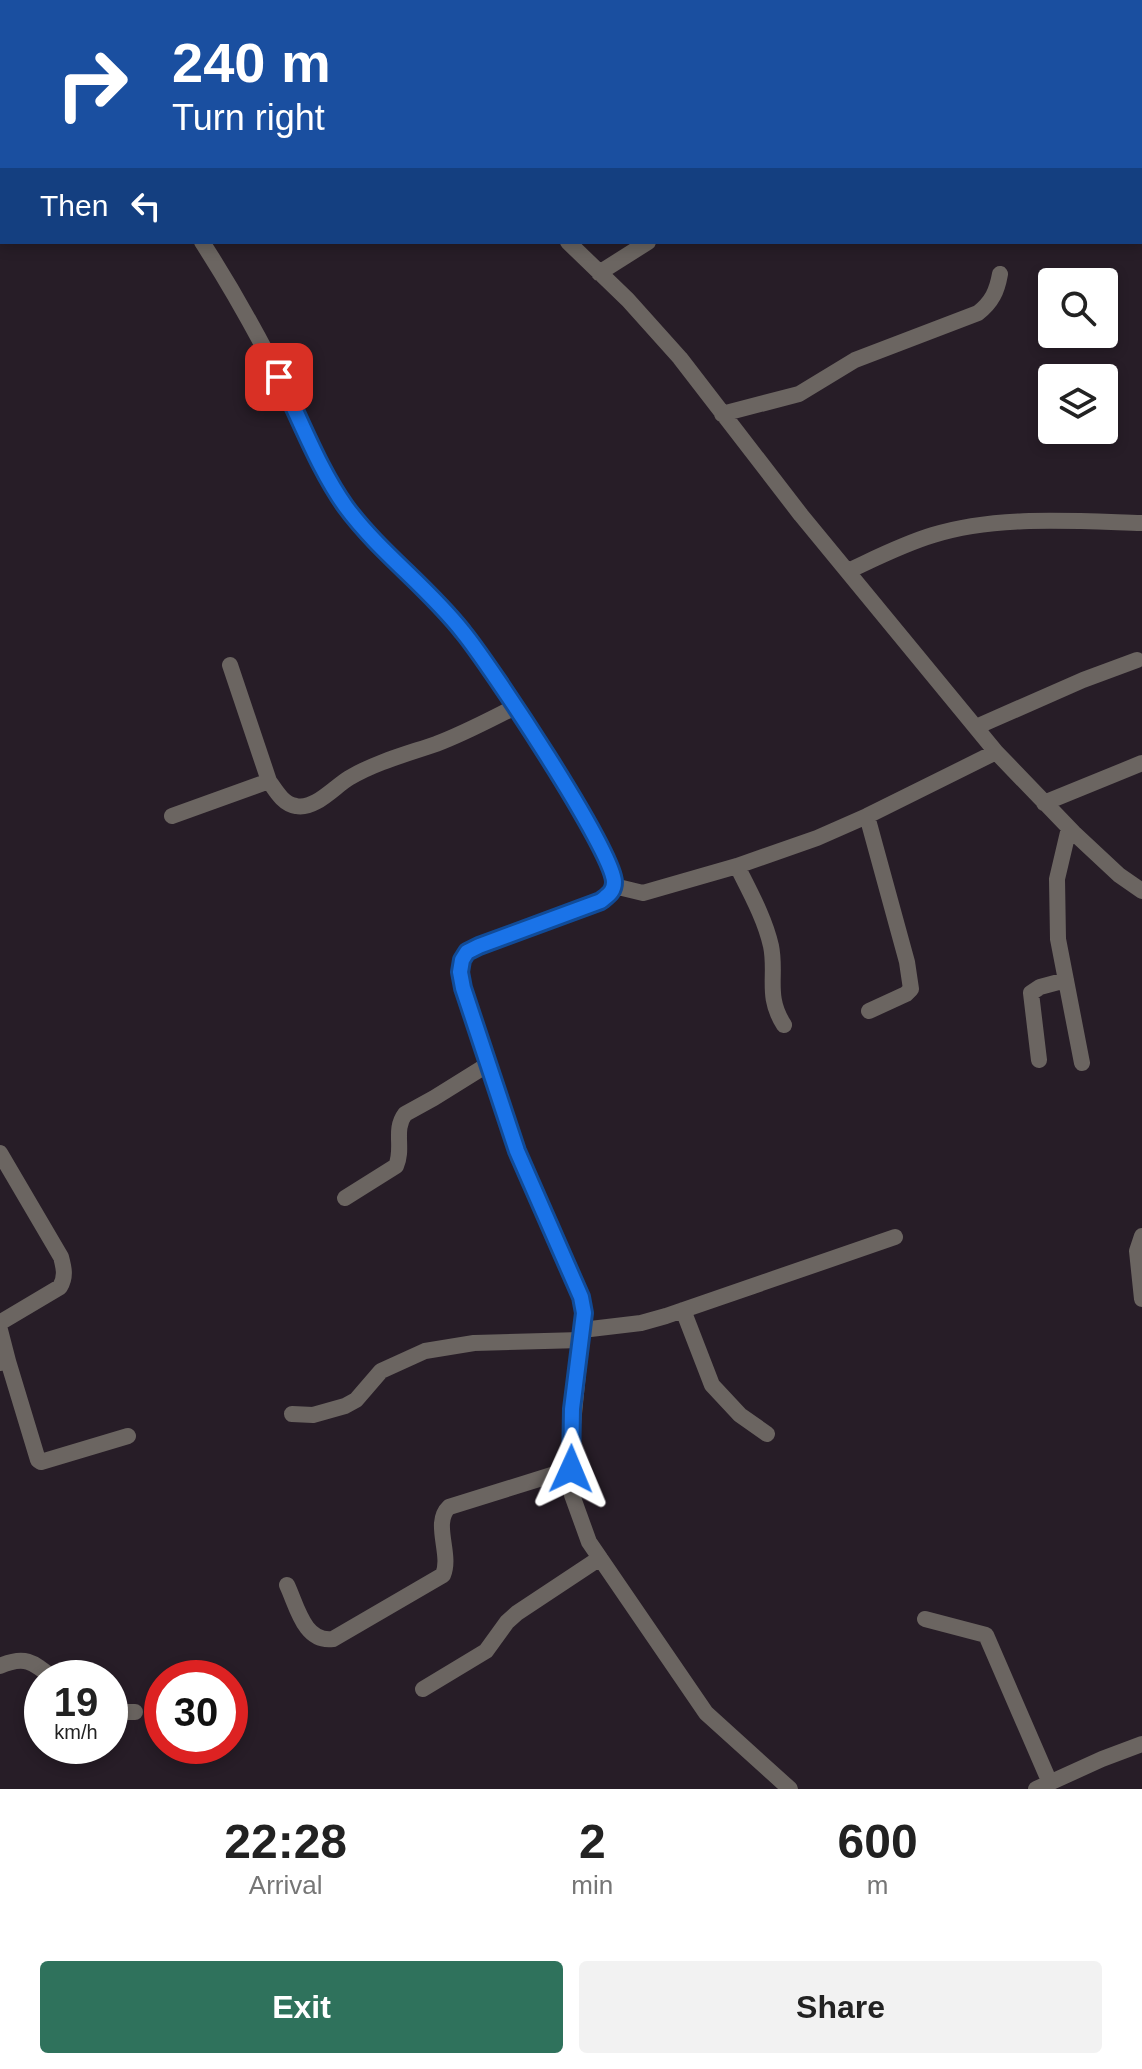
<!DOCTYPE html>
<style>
:root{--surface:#fff;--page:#f2f2f2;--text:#222;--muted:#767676;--accent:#2f725c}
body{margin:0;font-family:Helvetica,sans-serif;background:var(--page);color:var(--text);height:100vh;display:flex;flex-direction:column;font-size:30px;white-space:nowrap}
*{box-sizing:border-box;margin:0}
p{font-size:26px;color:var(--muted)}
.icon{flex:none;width:44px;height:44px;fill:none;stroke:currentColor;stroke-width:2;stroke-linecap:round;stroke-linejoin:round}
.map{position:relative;height:1789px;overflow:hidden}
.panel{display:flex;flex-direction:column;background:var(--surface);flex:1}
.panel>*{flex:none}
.top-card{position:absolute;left:0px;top:0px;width:1142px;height:244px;box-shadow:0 4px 12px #0003;background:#1a4fa0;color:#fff;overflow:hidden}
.controls{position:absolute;left:1038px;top:268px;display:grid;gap:16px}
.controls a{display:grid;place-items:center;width:80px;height:80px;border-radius:8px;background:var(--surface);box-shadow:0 4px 12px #0003;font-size:40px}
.speed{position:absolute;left:24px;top:1660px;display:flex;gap:16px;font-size:40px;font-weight:700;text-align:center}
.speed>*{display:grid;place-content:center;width:104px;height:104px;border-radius:50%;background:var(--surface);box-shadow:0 4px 12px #0003;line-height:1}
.speed small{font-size:20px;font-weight:400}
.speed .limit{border:12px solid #d22;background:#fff;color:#111}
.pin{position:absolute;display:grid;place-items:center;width:68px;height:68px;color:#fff;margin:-34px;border-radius:16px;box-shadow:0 4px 12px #0006}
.me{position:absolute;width:88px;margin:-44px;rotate:1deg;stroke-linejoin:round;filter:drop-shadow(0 0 6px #0008)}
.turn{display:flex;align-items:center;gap:28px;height:168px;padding:0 40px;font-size:36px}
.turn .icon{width:104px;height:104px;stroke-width:2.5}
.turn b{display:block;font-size:56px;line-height:68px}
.then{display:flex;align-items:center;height:76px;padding:0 40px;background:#0003;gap:16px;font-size:30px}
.eta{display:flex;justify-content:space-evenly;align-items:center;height:136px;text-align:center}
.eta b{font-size:48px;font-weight:700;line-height:56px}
.action{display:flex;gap:16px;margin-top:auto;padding:16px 40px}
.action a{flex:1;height:92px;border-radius:8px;background:var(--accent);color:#fff;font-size:32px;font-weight:700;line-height:92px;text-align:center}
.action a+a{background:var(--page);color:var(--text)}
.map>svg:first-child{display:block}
</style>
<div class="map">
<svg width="1142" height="1789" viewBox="0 0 1142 1789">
<rect width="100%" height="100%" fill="#271d27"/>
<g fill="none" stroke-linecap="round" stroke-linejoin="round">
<path stroke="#6b6561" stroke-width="16" d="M288 0 290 2
M812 0 818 2
M1106 0 1107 2
M420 2 421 0
M717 2 720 0
M0 21 2 26
M1140 70 1142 71
M0 160 2 159
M1140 216 1142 215
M202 242C235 293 264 346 291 401 308 435 322 472 344 504 377 552 428 586 464 633 490 666 613 850 614 882 614 892 608 895 601 901L467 952C459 964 460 973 463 988L517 1151 581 1297 584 1313 570 1454 572 1495 589 1542 706 1713 790 1789
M568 242 628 300 680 358 801 515 996 752 1074 833 1119 875 1142 891
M599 273 648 242
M722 414 799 394 855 360 978 313C992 302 997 291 1000 274
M848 571C876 558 903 544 933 535 996 515 1076 521 1142 523
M230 665 269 781C276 791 283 804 296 806 315 810 334 787 349 778 376 762 407 754 436 744 463 734 489 720 515 707
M976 727 1083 680 1137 660
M1044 803 1142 763
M172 816 269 781
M867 816 907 962 911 989 906 994 869 1011
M1069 828 1057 879 1058 939 1082 1063
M737 866C750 892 765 919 771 946 777 975 765 996 784 1025
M614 886 643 893 737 866 817 838 867 816 996 752
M1039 1060 1031 993 1040 987 1066 980
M0 1153 61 1257C64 1268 66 1277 60 1287L1 1322 0 1325
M345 1198 396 1166C404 1148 393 1130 405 1114L434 1098 487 1065
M1142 1236 1137 1251 1142 1299
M683 1310 712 1385 740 1415 767 1434
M0 1330 8 1361 0 1363
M582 1330 641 1323 666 1316 895 1237
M8 1361 38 1460 41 1462 128 1436
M292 1414 313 1415 345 1406 356 1400 381 1371 425 1351 474 1343 581 1340
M287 1585C297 1606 304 1643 333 1639L443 1575C452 1554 432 1523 449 1507L571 1469
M925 1619 986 1635 1050 1783
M0 1666C25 1655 33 1662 53 1678
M423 1689 486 1651 507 1622 517 1613 600 1558
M110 1712H135
M1036 1789 1102 1759 1142 1744"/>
</g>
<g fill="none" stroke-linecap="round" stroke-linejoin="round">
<g stroke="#114b97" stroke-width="20">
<path id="route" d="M279 377C301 420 318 468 346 507 380 553 428 587 463 632 490 665 613 850 614 882 614 892 608 895 601 901L479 946 467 952 462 960 460 972 463 988 517 1151 581 1297 584 1313 572 1409 571 1469"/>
</g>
<use href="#route" stroke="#1a73e8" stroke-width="14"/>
</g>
</svg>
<div class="controls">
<a><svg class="icon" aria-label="search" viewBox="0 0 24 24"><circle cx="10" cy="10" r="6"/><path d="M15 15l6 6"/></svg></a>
<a><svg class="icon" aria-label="layers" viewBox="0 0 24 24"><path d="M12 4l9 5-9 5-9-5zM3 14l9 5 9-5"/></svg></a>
</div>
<div class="speed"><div>19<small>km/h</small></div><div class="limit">30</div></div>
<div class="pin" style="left:279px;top:377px;background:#d93025"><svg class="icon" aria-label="arrive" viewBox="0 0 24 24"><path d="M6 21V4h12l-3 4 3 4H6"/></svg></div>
<svg class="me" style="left:571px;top:1469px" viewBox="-20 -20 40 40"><path d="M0-17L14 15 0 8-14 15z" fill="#1a73e8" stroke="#fff" stroke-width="4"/></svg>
<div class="top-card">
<div class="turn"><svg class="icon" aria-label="right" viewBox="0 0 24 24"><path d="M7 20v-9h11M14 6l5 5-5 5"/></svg><div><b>240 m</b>Turn right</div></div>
<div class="then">Then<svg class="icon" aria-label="left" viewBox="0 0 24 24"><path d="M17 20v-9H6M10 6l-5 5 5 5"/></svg></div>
</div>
</div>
<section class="panel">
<div class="eta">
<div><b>22:28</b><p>Arrival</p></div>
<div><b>2</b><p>min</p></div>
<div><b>600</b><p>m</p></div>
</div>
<div class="action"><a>Exit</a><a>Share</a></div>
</section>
